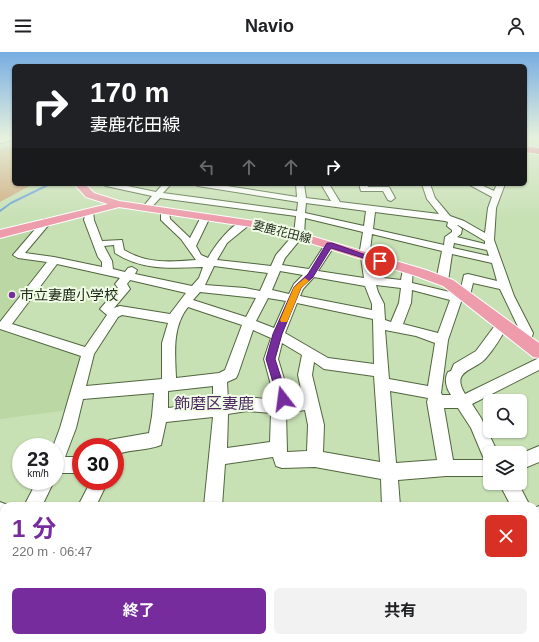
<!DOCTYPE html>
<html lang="ja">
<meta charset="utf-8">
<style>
:root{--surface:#fff;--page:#f2f2f2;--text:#202124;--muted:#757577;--accent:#772c9e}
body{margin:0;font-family:Arial,"Noto Sans JP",sans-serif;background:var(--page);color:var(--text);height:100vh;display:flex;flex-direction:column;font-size:15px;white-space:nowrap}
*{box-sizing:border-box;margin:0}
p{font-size:13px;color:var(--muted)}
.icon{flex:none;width:22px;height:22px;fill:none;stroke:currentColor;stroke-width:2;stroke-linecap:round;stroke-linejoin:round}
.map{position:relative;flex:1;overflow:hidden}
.side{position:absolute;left:0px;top:450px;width:539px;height:140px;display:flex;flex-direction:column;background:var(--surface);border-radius:12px 12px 0 0;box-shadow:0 1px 3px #0004}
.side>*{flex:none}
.hud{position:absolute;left:12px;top:12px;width:515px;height:122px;border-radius:6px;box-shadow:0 1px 3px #0004;background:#202124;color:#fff;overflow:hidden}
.buttons{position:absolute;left:483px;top:342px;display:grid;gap:8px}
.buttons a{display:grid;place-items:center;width:44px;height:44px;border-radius:6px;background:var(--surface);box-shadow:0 1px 3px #0004;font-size:20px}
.speed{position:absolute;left:12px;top:386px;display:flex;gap:8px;font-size:20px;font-weight:700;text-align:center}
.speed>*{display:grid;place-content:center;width:52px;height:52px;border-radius:50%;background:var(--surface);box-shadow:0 1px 3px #0004;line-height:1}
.speed small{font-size:10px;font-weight:400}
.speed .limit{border:6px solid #d22;background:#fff;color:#111}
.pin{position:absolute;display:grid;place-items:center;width:34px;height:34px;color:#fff;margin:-17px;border:2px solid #fff;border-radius:50%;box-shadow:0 1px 4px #0007}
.me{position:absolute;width:44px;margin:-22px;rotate:345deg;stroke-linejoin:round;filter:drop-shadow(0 0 3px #0008)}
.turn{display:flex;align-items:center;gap:14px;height:84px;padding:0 12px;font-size:18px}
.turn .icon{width:52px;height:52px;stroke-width:2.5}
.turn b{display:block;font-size:28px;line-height:34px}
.lanes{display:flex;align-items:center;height:38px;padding:0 12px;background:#0003;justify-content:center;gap:20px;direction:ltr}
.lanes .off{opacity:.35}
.round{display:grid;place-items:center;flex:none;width:42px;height:42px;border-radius:6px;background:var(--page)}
.overview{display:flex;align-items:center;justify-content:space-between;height:68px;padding:0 12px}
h1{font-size:24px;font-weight:700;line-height:30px;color:var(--accent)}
.button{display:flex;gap:8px;margin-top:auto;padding:8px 12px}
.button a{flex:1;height:46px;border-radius:6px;background:var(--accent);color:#fff;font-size:16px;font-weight:700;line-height:46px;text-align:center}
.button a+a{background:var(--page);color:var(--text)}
header{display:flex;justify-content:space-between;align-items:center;height:52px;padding:0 12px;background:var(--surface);font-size:18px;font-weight:700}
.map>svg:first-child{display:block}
</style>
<header><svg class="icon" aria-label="menu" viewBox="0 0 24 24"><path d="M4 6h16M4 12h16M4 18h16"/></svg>Navio<svg class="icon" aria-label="person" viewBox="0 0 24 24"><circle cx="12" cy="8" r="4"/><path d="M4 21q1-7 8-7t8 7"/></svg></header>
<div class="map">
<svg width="539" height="590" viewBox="0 0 539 590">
<rect width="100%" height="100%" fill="#c7e0b4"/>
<path fill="#bbd7a4" d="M39 176 13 206 47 211 1 274 83 301 70 355 61 359 0 367V186Z"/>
<path fill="#ceaa7e" d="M14 93V132H33L0 150V97Z"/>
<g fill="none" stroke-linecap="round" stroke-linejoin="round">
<path stroke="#6fa2d9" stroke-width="2" d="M0 159 11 151 50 132"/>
<g stroke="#51663f" stroke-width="2">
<path id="minor" d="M6 86H14V88L0 91V87Z
M525 86H530L525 90Z
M102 132H118L156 140 163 132H171L163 141 297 159 298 150 198 134 194 132H214L297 145 296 132H304L306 146 331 149 321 132H329L340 150 439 162 427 147 422 132H430L435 146 450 164 464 169 485 181 488 156 492 145 468 132H479L494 139 497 132H505L496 156 494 188 514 244 533 281 530 292 525 293 520 292 519 288 521 281 500 237 473 231 469 247H462L448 288 441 341 442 343H451C446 336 444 327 448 320L451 319 454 312 476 299 499 268H507L509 271C503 282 495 296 486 306 475 319 450 318 465 342L539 306V318L472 352 481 366 498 401H490V424H446L398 428 400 454H382L381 427 315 415 282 416 276 414 273 405 225 412 222 454H204L213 365 166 370 161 393C146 399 129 397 115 403V395H107L109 388 149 381 152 364 154 341 83 347 76 376 65 405H81V421H55V395H53L60 376 81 304 0 277V270L47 210 18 206 13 203 43 168 46 167 51 170 25 201 54 205 102 215V210L98 205 84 168 86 158 89 157 93 160 94 168 102 189 122 188 124 198C147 212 170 210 196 208L181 187 161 168V159L165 156 169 159 170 167 190 186 202 163H208L210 165 196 194 201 203 208 206C214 195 235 165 249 169V173L227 191 217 208 271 214 276 203 294 182 296 164 160 146 149 158 146 159 142 156 152 144 106 134ZM306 151 366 159 364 174 305 161ZM375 160 445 169 448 170 447 174 452 178V180L445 185 444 193 373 177ZM305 166 363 180 360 198 364 226 318 219 335 193 330 190 326 191 309 217 282 213 285 206 304 183ZM457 173H458L485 189V192L457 185 461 182 462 177ZM372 182 442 199 436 229 438 232 442 233 448 229 452 202 492 211 497 229 468 222 464 223 461 236 457 237 454 241 412 231 413 217 408 214 403 217 401 228 375 225 370 198ZM454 191 487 198 489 204 453 196ZM114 193 115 201C143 219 172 216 203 215L199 226 192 234 135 222 137 218 132 215 128 216 125 220 113 217 112 209 104 194ZM57 212 120 226 115 232 118 236 100 257 107 263 85 295 12 272ZM214 214 268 221 260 239 245 236 205 233ZM280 219 303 223 294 232 289 242 272 238ZM314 225 365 234 372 252V258L300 244 303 237ZM130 228 186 241 170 262 120 254 114 256 130 237 127 232ZM376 233 401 236 399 251 391 270 385 268 384 252 378 240ZM412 238 450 248 438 281 403 272 411 251ZM200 240 256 246 246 265 193 248ZM268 246 286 249 274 276 256 269ZM297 251 373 267 374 312 328 306 285 281ZM188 255 242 273 225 318 219 321 176 326C175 301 172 275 188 255ZM122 263 168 271 162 291V327L86 334 94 302 118 265ZM253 278 271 286 264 307 275 348 247 345 228 349 227 330 236 326 238 322ZM385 278 416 284 435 291 428 334 389 327ZM282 291 302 303 298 323 303 346 290 347 278 307ZM314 310 324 317 374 324 380 410 323 400 324 373 312 323ZM213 334V351L168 356V339ZM390 339 428 346 427 350 437 408 396 411ZM444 356H458L471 376 484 407 487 408H453ZM305 358 308 373 307 399 287 400 286 361ZM247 359 271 361 270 390 227 396 228 362Z
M359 132H367L368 135H389L395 146 391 149 388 148 383 139H361Z
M539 394V410L520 418V402Z
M37 429H54L42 454H24Z
M91 429H108L96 454H78Z
M499 431H518L530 454H511Z
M0 450 10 454H4V469L0 468Z
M539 454V491L535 490V456Z
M4 481V504L0 505V482Z
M535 539H539V559H535Z
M136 586H158L157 590H135Z
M384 586H406L407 590H385Z"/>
</g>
<g stroke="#fff" stroke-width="2">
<path id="major" d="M74 132H85L94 141 119 149 267 171 426 218 453 228 539 291V306L533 305 443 234 416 224 265 177 119 155 0 186V178L108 152 86 145Z"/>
</g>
<g stroke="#fff" stroke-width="2">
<path id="highway" d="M525 94 539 96V102L525 100Z"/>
</g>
<use href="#minor" fill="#fff" fill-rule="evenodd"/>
<use href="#major" fill="#ee9bac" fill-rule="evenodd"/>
<use href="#highway" fill="#e35974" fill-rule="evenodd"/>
</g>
<linearGradient id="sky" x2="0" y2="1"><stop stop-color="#77ade2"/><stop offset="0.51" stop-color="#e6f1dd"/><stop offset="1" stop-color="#e6f1dd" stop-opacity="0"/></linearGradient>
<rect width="539" height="168" fill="url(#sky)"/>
<path fill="#772c9e" stroke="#4d1d67" d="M327 191H332L383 209 380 211 331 196 313 225 301 236 282 282 275 307 288 347 283 352 278 347 266 307 273 282 294 235 308 222Z"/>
<path fill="#f59e0b" d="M305 226 309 229 301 236 288 268 287 270H281L280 268 294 235Z"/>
<circle fill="#772c9e" stroke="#f0fce6" stroke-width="1.5" cx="12" cy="243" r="4"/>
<g text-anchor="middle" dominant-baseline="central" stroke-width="4" stroke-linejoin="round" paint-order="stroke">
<g font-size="12" fill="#1d2615" stroke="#f0fce6">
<text transform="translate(282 180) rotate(14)">妻鹿花田線</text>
</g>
<g font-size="14" fill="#1d2615" stroke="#f0fce6" text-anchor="start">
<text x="20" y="243">市立妻鹿小学校</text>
</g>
<g font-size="16" fill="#4e2b63" stroke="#f0fce6">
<text x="214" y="351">飾磨区妻鹿</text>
</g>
</g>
</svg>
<div class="buttons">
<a><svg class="icon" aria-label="search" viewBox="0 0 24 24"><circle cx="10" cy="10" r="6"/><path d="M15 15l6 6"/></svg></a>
<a><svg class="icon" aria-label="layers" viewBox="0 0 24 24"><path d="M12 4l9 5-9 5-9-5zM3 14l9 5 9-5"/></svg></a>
</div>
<div class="speed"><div>23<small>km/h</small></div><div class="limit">30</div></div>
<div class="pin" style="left:380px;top:209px;background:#d93025"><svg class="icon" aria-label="arrive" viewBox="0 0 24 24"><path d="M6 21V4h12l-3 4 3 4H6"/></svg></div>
<svg class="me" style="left:283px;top:347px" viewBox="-20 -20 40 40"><circle r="19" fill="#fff"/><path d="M0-13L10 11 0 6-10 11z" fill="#772c9e"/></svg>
<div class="hud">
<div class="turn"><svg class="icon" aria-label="right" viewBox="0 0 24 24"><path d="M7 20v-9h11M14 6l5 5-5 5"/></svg><div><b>170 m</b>妻鹿花田線</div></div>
<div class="lanes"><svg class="icon off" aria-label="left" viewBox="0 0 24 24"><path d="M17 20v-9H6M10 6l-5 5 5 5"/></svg><svg class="icon off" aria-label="ahead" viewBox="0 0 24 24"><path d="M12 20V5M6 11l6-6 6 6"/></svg><svg class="icon off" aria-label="ahead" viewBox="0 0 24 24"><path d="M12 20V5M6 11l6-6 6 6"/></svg><svg class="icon" aria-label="right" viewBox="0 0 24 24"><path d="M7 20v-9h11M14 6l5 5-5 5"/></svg></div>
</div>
<section class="side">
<div class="overview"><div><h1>1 分</h1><p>220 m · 06:47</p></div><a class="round" style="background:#d93025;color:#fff"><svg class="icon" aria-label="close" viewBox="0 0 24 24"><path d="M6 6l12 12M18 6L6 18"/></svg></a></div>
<div class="button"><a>終了</a><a>共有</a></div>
</section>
</div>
